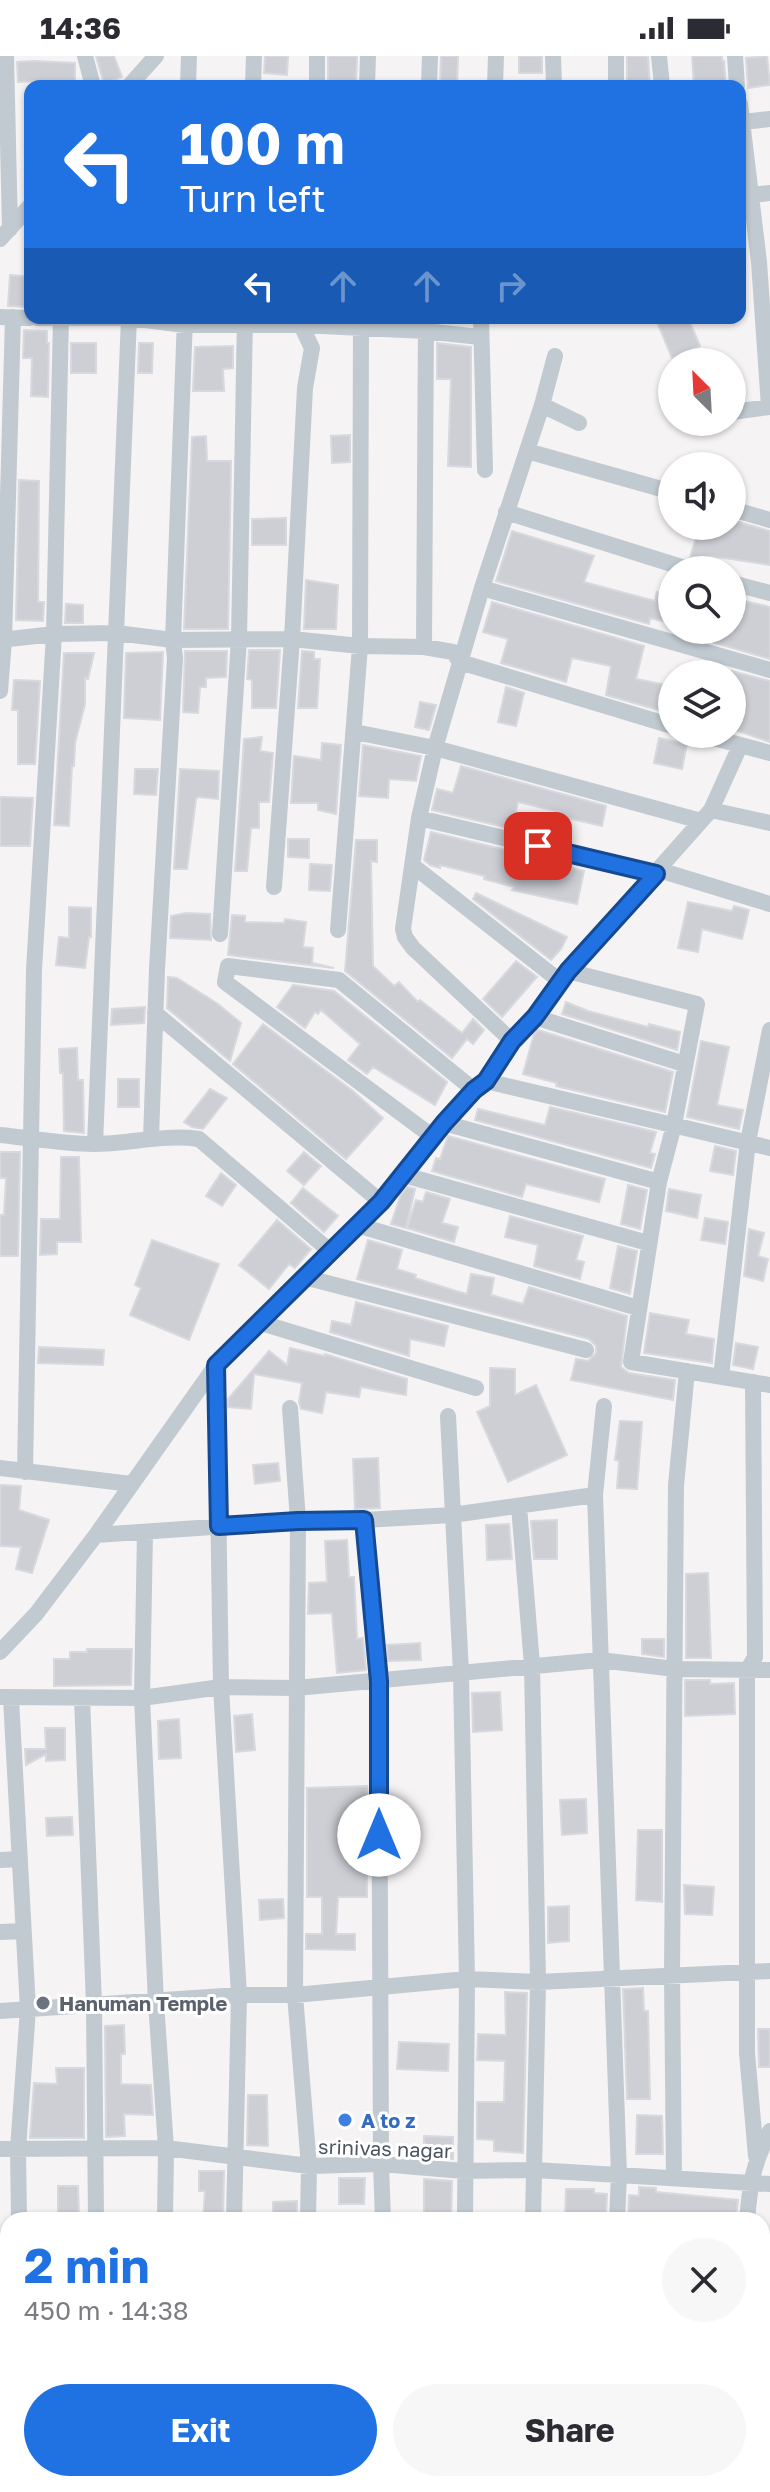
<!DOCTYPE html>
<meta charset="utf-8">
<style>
:root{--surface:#fff;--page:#f7f7f7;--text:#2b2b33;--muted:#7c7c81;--accent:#2072e2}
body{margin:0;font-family:"Golos Text",sans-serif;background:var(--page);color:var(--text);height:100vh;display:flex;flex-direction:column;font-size:30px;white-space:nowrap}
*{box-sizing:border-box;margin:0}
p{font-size:26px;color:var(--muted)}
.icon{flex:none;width:44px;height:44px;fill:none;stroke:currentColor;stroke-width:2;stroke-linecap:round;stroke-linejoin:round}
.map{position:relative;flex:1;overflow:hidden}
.details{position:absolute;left:0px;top:2156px;width:770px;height:280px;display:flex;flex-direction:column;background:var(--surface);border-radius:24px 24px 0 0;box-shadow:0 2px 6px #0004}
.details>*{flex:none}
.guide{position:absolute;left:24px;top:24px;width:722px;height:244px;border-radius:16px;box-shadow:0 2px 6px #0004;background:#2072e2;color:#fff;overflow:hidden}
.needle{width:52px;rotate:336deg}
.controls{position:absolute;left:658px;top:292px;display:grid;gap:16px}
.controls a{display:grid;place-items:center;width:88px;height:88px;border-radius:50%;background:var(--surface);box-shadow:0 2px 6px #0004;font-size:40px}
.pin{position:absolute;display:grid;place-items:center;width:68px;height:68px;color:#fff;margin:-34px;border-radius:16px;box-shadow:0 4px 12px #0006}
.me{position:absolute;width:88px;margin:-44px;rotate:0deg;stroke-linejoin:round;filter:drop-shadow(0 0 6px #0008)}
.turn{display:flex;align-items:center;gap:28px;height:168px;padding:0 24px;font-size:36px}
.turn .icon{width:104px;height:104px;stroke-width:2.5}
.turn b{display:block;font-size:56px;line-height:68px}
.lanes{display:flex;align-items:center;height:76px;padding:0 24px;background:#0003;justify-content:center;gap:40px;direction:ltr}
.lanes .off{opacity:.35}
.round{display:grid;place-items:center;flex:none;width:84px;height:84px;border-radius:42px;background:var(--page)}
.summary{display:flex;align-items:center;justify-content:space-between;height:136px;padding:0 24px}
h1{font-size:48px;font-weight:700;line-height:60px;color:var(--accent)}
.primary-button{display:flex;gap:16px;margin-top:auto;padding:16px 24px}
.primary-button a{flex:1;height:92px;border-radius:48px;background:var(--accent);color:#fff;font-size:32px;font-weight:700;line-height:92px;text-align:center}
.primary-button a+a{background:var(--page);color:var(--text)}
.status{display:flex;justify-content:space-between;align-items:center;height:56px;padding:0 40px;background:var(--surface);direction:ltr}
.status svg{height:22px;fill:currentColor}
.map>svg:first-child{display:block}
</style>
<div class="status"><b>14:36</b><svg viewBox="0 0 49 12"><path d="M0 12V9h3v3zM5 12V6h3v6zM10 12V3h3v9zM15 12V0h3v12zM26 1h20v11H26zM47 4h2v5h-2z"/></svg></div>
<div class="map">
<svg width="770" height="2436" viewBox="0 0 770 2436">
<rect width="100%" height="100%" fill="#f5f3f3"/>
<path fill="#cdcfd5" stroke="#d7d9de" stroke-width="2" d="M96 0H114L122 21 104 28Z
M265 0H288L287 19 264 17Z
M328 0H357L356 30H328Z
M441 0H458L457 30H440Z
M519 0H542V17H519Z
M627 0H648L650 30H627Z
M692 0H722V5H724L726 30H694Z
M767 0 770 29 748 32 746 2Z
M34 5 75 7V30H40V25L18 26 17 6Z
M10 219 30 221V251L8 250Z
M667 262H688L700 290 672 302 657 266Z
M24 274 47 275V287H49L48 341 31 340 32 302H23Z
M71 287H96V317H71Z
M139 287H153L152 317H138Z
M437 287 471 291V411L448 410 451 323H437Z
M233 290V312L223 313 224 335H193L195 291Z
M350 379V406L332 407 331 380Z
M206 380 207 405H231L228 573H184L192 381Z
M19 424 39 425 38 546H44L43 565 16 564Z
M286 462V489H252V463Z
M732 464 770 475V509L711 500 709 508 690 502 698 474 720 480 722 470H732Z
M512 475 594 500 584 526 655 545 657 536 672 539 667 566 650 562 649 568 496 525Z
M306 524 338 529 336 573H304Z
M740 544 770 551V603L681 577 682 574H721L732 577Z
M492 546 644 590 636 623 672 630V658L606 639 611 610 572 602 566 626 501 607 508 583 483 576Z
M66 548 83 549V567H65Z
M249 594H280L276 652H252V624L247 623Z
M185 595H227L226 621 206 622V631H200L198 657 183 656Z
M302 595 314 596V603H320L317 652H298Z
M163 596 160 664 124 662 126 597Z
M64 597H94L88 623 85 622V648L75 687 74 710H72L69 770 54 769Z
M732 615 770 625V686L732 673Z
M14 624 40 625 35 708H18V654H12Z
M506 631 524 637 516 670 498 666Z
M420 646 436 649 429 674 415 671Z
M262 681 260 695 273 697 269 746H259V772H251L247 815H235L244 683Z
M659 682 687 688 682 713 654 707Z
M322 687 341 689 336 758 318 754V747H291L294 700 321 704Z
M363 689 421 700 416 725 389 723 388 742 359 740Z
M461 710 606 750 602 770 559 760 560 756 518 746 512 773 432 754 437 733 453 737Z
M135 713H158L156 739 134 738Z
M180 713 219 715 218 743 198 741 196 743 187 813H174Z
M0 741 33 742 30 790H0Z
M431 776 506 794 505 797 553 811 554 808 584 815 577 848 512 834 514 831 484 823 485 820 440 809V812L430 809 424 804Z
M288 783H309V802L288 801Z
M356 784H377V806L371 805 373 910 394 930 399 926 418 946 420 944 462 977 473 963 484 974 473 988 467 983 452 1002 345 915Z
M310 808 332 809 330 835 309 834Z
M476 837 567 881 561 893 551 904 473 843Z
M688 846 732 855 734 850 749 854 742 883 702 873 698 896 678 892Z
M69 851 91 852V881H89L85 912 56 909 59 881 69 882Z
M186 857 210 858 211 884 170 882 171 860Z
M232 859 245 860V866L284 867 285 863 306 866 303 891 313 892 312 907 334 912 228 899Z
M516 905 537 921 502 961 483 943Z
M168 921 177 922 218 948 241 967 230 1005 167 952Z
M293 929 334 935 447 1026 435 1049 373 1011 367 1018 348 1004 360 988 321 954 318 958 315 956 305 972 277 951Z
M566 946 588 955 648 971 649 968 680 976 677 994 562 958Z
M145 951 144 967 111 969 112 953Z
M263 968 353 1035 383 1062 346 1103 233 1008Z
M538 974 673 1016 665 1056 556 1030 557 1027 523 1018 534 978Z
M701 985 729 991 717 1049 743 1054 739 1073 687 1061Z
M77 992 78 1024H83L84 1077 64 1075 63 1017H60L59 993Z
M118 1023H139V1051H118Z
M210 1033 227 1042 203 1073 192 1071 184 1066Z
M550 1051 656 1076 650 1097 655 1098 651 1112 475 1064 478 1053 545 1069Z
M448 1080 605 1123 599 1146 526 1128 522 1141 432 1115 436 1102 440 1103Z
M715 1090 736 1095 733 1119 710 1115Z
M0 1096H20L18 1200H0V1159H4L6 1122H0Z
M304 1096 321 1110 304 1129 287 1115Z
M61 1101H79L81 1186H57V1198L40 1199 41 1163H60Z
M221 1117 236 1129 222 1150 206 1140Z
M628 1129 647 1134 640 1173 621 1168Z
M407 1131 415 1133 406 1172 391 1168 401 1138Z
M303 1132 338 1160 324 1176 291 1147Z
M669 1133 701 1139 697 1162 666 1155Z
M426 1136 450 1143 442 1167 458 1171 454 1186 407 1172 416 1144 423 1146Z
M510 1160 583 1180 576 1204 584 1206 580 1223 534 1210 538 1189 505 1181Z
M705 1162 728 1166 725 1188 701 1184Z
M277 1164 311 1193 295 1212 289 1208 269 1233 239 1209Z
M749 1173 764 1177 758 1200 768 1203 763 1225 744 1220Z
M152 1184 219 1208 189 1284 130 1259 141 1232 135 1229Z
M368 1184 402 1194 397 1213 416 1219 415 1222 456 1235 467 1238 471 1218 494 1222 491 1239 523 1248 529 1231 627 1260 621 1311 629 1317 675 1324 673 1344 571 1324 576 1303 588 1305 596 1297V1290L589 1283 357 1223Z
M618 1190 637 1195 630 1238 610 1232Z
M356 1246 448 1270 444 1290 410 1283 409 1300 330 1276 332 1265 351 1269Z
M650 1257 689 1264 686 1278 714 1283 712 1307 644 1297Z
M736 1287 758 1291 753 1313 733 1309Z
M39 1291 104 1294 103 1309 38 1307Z
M290 1292 325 1300V1298L407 1323 406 1339 361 1331 359 1341 326 1336 322 1357 301 1353 299 1346 302 1327 254 1318 251 1353 228 1351V1343L269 1295 287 1309Z
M490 1312 515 1313V1339L536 1329 567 1399 508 1426 477 1356 490 1350Z
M620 1365 642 1366 637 1433 617 1432 619 1405 615 1404Z
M378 1402 380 1452 355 1453 353 1403Z
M278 1407 280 1425 255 1428 253 1409Z
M0 1429 21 1430 19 1454 49 1464 32 1517 16 1513 21 1491 0 1490Z
M557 1464V1503H534L531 1465Z
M509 1468 512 1503 487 1504 486 1469Z
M347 1484 349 1521H354L357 1583 363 1582 366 1614 337 1617 332 1557 308 1558 309 1527 327 1526 325 1485Z
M708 1517 711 1602H686V1518Z
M642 1583H664V1601L642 1598Z
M420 1587 421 1604 388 1605 387 1589Z
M87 1593H132L131 1629 54 1630V1603H70V1596H87Z
M685 1624H710V1628L734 1627 735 1658 685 1660Z
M500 1636 502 1674 473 1676 472 1637Z
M252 1658 255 1694 236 1696 234 1660Z
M179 1663 181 1702 159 1703 158 1665Z
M45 1672H65V1704L46 1705V1698L26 1709 25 1693H46Z
M367 1730V1841H338L336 1878H355V1894L306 1893V1878H322V1841H307V1732Z
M586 1743 587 1777 562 1779 560 1744Z
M72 1761 73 1779 47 1780 46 1762Z
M638 1774H662V1846L636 1844Z
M684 1829 714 1831 712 1859 685 1858Z
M283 1843 284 1862 260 1864 259 1844Z
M569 1850V1885L548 1887V1851Z
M643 1932 644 1955H648L650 2043H627L623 1933Z
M505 1936 527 1937 523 2097 494 2095V2084L477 2083V2046H504L505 2005 477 2004 478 1978 506 1979Z
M124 1969 125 1998H121V2028L151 2029 153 2059 124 2058 125 2080 106 2081 105 1970Z
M758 1973H770V2011H759Z
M399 1986 449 1988 448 2015 397 2013Z
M56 2012H84V2082H30L34 2027 57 2028Z
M248 2039H267L268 2090 247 2089Z
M637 2059 662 2060 663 2098H636Z
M424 2080 453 2081V2103L424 2101Z
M199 2115H224L223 2164H203L205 2135H199Z
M339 2122H365L364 2148H339Z
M424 2123 452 2125 451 2164H424Z
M58 2130H78L79 2164H58Z
M639 2131 656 2132V2136L738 2144 736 2164 628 2162 629 2139 639 2140Z
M566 2133H594V2137L607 2138 606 2160 594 2159V2164H565Z
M297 2145V2164H273V2146Z"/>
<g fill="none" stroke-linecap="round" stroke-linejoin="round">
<path stroke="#c1cad1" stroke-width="16" d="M6 0 10 173
M85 0 93 30
M553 0 554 30
M616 0V30
M659 0 662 30
M735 0 737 30
M129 30 156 0
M188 30 189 0
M253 30 254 0
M317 30V0
M367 30 368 0
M429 30 430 0
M495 30 496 0
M740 48 759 206 769 351
M743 66 770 63
M752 139 770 137
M0 183 30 150
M0 261 30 262
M38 262H129L185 269H301L425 275 480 281
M481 262 485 414
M542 349 579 367
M732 356 770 351
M527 395 672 436
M732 453 770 464
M506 456 691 514
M732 527 770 537
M482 532 770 614
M0 584 54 578 116 577 173 584 292 583 360 590 424 591 453 596 460 606 672 670
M424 591 426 262
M0 635 4 584 13 261
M355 676 435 692 701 765
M699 678 770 697
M711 754 770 767
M419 762 656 818
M412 809 561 926
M659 814 770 848
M274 831 292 583 305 332 312 292 301 269 302 262
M338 874 360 590 361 262
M220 878 239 583 245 262
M568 915 697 948 674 1069 659 1126 631 1306 770 1329
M155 957 381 1146
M535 961 684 1008
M512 985 413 892 405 881 403 873 419 762 435 692 482 532 542 349 555 300
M486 1025 770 1092
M444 1067 659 1126
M0 1079C31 1082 62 1088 93 1088 129 1088 163 1078 199 1083L331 1196
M433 1081 225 926 228 910 339 924 474 1034
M151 1082 157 913 175 602 173 584 185 262
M95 1088 129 262
M404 1119 648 1187
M357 1169 638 1252
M304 1221 586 1294
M258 1266 476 1332
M216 1309 221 1631 239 1939 234 2164
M721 1321 748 1086 770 974
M753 1326 755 1601 747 1615V1997L756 2100
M604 1350 595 1439 619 2119 617 2164
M290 1352 298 1465 295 1939 309 2110 308 2164
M448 1360 461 1617 467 1923 465 2164
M0 1412 131 1428
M25 1416 34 914 54 578 61 262
M519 1450 532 1609 538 1926 533 2164
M364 1464 379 1625 381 2108 383 2164
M145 1476 142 1642 156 1946 166 2092 165 2164
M96 1479 298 1465 364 1464 452 1459 595 1439
M0 1596 36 1558 96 1479 216 1309 381 1146 444 1067 474 1034 486 1025 512 985 535 961 568 915 711 754 740 690
M0 1641 142 1642 221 1631 296 1632 600 1604 675 1613 770 1614
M82 1642 94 1948 96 2164
M11 1643 28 1953 18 2093 19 2164
M0 1804 20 1803
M0 1876 23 1875
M0 1955 239 1939H295L467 1923 538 1926 770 1915
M0 2093 166 2092 309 2110 381 2108 463 2115 535 2114 770 2128
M674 2122 672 1918 676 1429 687 1315
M747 2164C750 2129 753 2107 770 2075
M0 2362H8
M25 2428 26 2436
M99 2428V2436
M281 2428V2436
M397 2428 398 2436
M157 2436V2428
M712 2436V2428"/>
</g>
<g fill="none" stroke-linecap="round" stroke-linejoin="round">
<g stroke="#154a93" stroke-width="20">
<path id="route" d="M379 1779V1625L364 1464 298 1465 219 1470 216 1309 381 1146 444 1067 474 1034 486 1025 512 985 535 961 568 915 656 818 538 790"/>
</g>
<use href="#route" stroke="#2072e2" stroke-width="14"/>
</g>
<circle fill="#6b7280" stroke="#fff" stroke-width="3" cx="43" cy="1947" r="8"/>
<circle fill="#3f7fe0" stroke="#fff" stroke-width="3" cx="345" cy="2064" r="8"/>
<g text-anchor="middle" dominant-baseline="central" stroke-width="6" stroke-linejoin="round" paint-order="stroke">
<g font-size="20" font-weight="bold" fill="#5b616d" stroke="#fff" text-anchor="start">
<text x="59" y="1947">Hanuman Temple</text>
</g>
<g font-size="20" font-weight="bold" fill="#366cbe" stroke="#fff" text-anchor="start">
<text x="361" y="2064">A to z</text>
</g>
<g font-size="20" fill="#4b5660" stroke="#fff">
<text transform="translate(385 2092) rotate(2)">srinivas nagar</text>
</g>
</g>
</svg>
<div class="controls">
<a><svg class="needle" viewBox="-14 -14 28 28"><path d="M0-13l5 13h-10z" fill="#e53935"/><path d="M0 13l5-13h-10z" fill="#7c7c81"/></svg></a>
<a><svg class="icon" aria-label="sound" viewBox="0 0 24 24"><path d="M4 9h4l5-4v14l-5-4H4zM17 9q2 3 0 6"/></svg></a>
<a><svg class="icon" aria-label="search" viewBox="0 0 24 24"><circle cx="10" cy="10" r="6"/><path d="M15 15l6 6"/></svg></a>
<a><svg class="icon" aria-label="layers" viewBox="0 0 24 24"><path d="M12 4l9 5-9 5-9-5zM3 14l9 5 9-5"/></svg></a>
</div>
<div class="pin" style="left:538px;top:790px;background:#d93025"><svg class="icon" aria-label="arrive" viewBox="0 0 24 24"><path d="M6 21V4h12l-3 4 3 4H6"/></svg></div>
<svg class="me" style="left:379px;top:1779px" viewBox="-20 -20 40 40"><circle r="19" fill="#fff"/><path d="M0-13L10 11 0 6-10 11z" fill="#2072e2"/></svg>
<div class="guide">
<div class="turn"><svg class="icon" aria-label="left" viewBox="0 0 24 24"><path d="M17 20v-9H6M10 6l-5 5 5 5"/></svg><div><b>100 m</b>Turn left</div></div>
<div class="lanes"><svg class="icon" aria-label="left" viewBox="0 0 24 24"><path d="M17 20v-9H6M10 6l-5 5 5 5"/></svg><svg class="icon off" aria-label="ahead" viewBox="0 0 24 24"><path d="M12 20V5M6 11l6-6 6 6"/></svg><svg class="icon off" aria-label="ahead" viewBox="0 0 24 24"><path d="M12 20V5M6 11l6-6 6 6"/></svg><svg class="icon off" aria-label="right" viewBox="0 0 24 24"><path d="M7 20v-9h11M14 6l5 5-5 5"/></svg></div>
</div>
<section class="details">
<div class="summary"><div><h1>2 min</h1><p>450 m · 14:38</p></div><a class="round"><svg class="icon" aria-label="close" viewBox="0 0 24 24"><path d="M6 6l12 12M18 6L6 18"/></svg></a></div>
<div class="primary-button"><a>Exit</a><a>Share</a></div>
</section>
</div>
